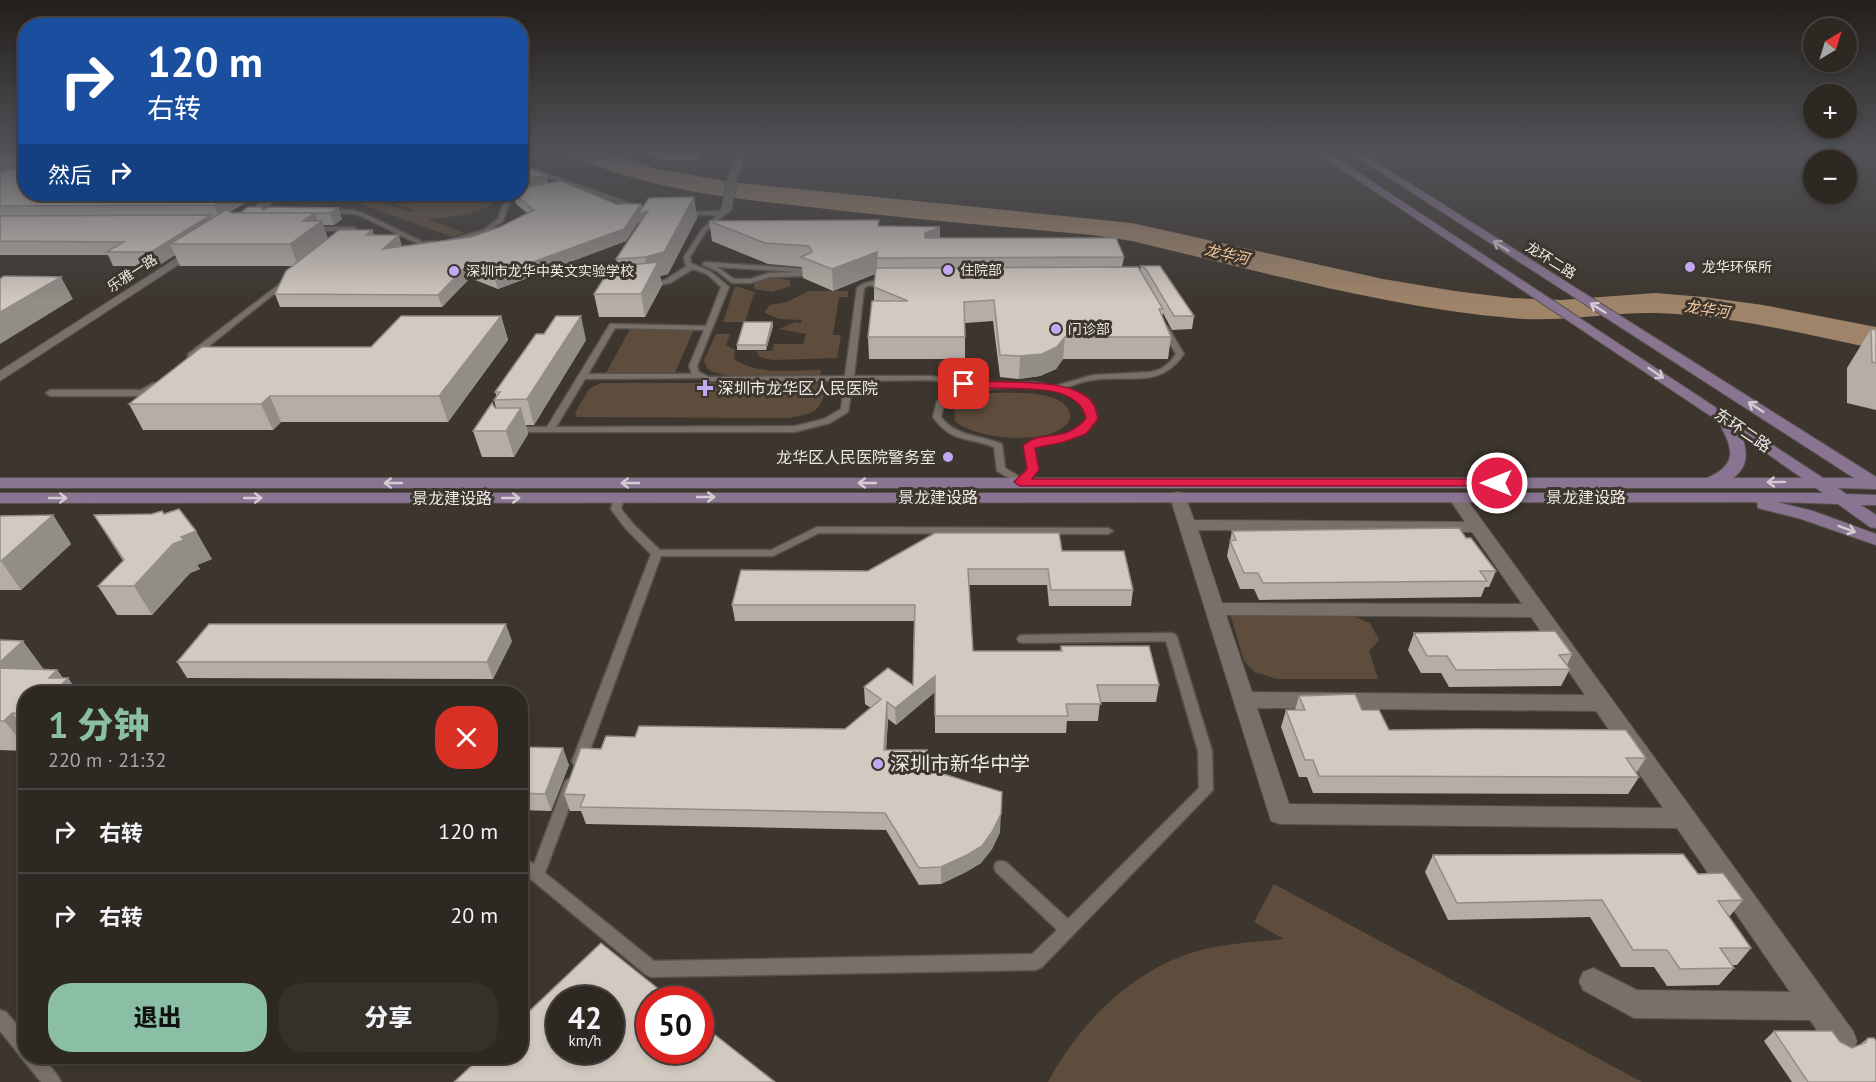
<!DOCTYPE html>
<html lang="zh">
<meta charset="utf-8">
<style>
:root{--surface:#2e2823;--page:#36302b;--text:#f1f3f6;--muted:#a7a6a6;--line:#494441;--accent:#8abfa5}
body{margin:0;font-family:"PT Sans","Noto Sans SC",sans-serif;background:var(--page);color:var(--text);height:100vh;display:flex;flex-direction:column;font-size:22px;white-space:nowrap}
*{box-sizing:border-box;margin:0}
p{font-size:20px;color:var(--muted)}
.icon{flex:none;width:33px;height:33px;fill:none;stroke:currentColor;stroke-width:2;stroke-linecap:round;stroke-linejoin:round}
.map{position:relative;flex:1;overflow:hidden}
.details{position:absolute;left:18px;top:686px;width:510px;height:378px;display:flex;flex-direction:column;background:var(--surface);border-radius:24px;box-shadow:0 3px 9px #0003,0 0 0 2px var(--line)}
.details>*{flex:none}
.hud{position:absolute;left:18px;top:18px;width:510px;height:183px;border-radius:24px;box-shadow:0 3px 9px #0003,0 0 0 2px var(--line);background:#1a4fa0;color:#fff;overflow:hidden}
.needle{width:39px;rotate:38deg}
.tools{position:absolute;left:1803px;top:18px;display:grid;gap:12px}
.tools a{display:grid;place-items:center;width:54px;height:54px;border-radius:50%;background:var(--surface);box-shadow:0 3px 9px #0003,0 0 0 2px var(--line);font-size:30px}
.speed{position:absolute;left:546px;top:986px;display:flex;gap:12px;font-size:30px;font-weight:700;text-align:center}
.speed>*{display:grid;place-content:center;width:78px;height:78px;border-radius:50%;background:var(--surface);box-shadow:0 3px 9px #0003,0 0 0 2px var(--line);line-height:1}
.speed small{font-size:15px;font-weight:400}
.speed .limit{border:9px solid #d22;background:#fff;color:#111}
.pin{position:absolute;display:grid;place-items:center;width:51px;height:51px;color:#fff;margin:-26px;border-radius:12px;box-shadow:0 3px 9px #0006}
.me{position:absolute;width:66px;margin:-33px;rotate:270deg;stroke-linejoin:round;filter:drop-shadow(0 0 4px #0008)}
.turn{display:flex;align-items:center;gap:21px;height:126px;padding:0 30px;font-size:27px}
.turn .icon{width:78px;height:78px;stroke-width:2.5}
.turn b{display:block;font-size:42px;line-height:51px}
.then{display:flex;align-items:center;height:57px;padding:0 30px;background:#0003;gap:12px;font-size:22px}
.round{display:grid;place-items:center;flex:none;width:63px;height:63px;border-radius:24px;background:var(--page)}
.headline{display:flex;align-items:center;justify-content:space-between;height:102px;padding:0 30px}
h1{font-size:36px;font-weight:800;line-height:45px;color:var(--accent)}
.button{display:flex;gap:12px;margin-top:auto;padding:12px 30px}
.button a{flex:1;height:69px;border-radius:24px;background:var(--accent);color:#111;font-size:24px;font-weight:800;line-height:69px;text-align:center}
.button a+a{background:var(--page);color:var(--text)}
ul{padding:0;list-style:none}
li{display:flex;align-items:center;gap:18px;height:84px;padding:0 30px;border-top:2px solid var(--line)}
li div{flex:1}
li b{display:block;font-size:22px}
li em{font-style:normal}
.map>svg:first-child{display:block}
</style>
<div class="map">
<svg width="1876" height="1082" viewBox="0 0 1876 1082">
<rect width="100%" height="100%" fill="#3d362f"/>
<path fill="#5e4d3c" d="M334 194H355L409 212 415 210 394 203 425 194 499 195C491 214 447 218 428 219L464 233 452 237Z
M770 277 789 280 791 286 772 292 754 289V283Z
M735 286 757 293 754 294 745 322H723Z
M809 291H848V297H839L833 335H841L837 358 772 360 760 357 756 351H772L774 344H803L806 334 779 329 795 322 801 323 802 320 779 319 765 313V311L770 305 787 302Z
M630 329H694L675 373H606Z
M716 334H730L726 345 735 350 734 359C759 376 792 370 821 370L820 376C802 376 717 380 708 369 706 366 705 363 704 360Z
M601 383H827C821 411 817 413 789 418L577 417 575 413 589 389Z
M991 393C1010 393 1066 389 1070 415 1071 421 1066 426 1061 429 1038 444 975 439 955 421L954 408C964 397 976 395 991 393Z
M1230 613H1346L1370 623 1379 640 1369 651 1378 679H1277L1255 672 1244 661Z
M1274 884 1642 1082H1048C1080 1022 1134 968 1201 950 1229 943 1256 942 1284 939L1254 922Z"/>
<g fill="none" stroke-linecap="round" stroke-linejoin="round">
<path fill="#9f846a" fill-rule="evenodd" d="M567 150H601L657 169 731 182 1132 223 1383 279 1455 291 1511 298 1561 300 1655 293 1704 297 1763 305 1876 327V349C1804 334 1730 315 1656 313 1607 312 1560 323 1511 318 1384 307 1256 270 1132 241L1092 235C995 226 898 218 801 206 722 197 644 188 570 155Z"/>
<g stroke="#58524c" stroke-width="3">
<path id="service" d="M520 163 634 205 629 206 567 185 520 166Z
M526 190 529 192 528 193 510 201 503 221 487 232 449 243 446 241 483 230 498 219 505 199Z
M325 209 353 210 365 214 423 242 434 241 437 243 434 245H420L361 216 353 214 323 212 322 211Z
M726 209 728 210V212L706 231 690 257 691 263 711 272 729 287 697 366 699 372 709 377 845 376 857 288C865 280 883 279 892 283L889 285 867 286 864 289 854 376H931L983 384 1033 382 1055 386 1093 375 1151 372 1161 369 1170 362 1176 354 1160 327 1164 325 1168 327 1184 354C1159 390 1129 374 1093 380 1083 381 1074 385 1065 388 1082 393 1092 402 1096 419 1078 447 1060 436 1034 447L1038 470 1024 484 1021 485 997 471 994 447C968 437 951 443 933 417L937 401 947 394 968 386 931 380 853 381 848 412 830 423 795 432H510L509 430 510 428 513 427H547L610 324 706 326 721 287 707 274 693 269 670 283 650 287 646 285 665 280 687 266 685 264 684 257 702 229 718 215H684L682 214V212L722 211ZM615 328 704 330 689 366 692 374H588ZM700 378 707 381H845L841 409 824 419 795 426 556 427 585 379ZM997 388C1027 387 1079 381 1088 419 1073 440 1047 435 1026 444L1024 446 1028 469 1020 477 1005 468 1002 444C981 435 956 437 941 417L944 404C960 392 977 389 997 388Z
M311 227H353L356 229 342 240 339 238 347 231 309 230V228Z
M705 262 809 269 812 271 806 276 770 277 751 283H732L717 271 703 265V263ZM717 267 797 272 769 273 750 279H734Z
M285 280 290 281 194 358H188V354Z
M153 383 156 384V388L143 396H50L46 393 50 390H141Z
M619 495 624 498 621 509 634 525 660 550H771L817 527 1108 528 1113 531 1108 534 819 533 773 556H661L586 761 584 765 579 766 574 765 572 761 651 554 626 529 611 509 614 498Z
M1171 633 1175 634 1177 637 1212 751 1213 790 1042 967 1036 970 651 977 645 974 520 870V855L534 864 564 784 566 780 571 779 576 780 578 784 545 873 654 961 1032 954 1057 930 996 872 994 867 996 862 1001 861 1006 862 1068 919 1199 788 1198 751 1166 641 1023 643 1019 642 1017 639 1019 636 1023 635Z
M0 1010 6 1012 26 1035V1056H42L58 1076 61 1082H41C27 1065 14 1048 0 1031Z"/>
</g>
<g stroke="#58524c" stroke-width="2">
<path id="minor" d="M739 150H748L738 175 731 211 726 214 721 211 728 175Z
M1178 492 1184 493 1194 520 1465 522 1448 497 1450 493H1462L1853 1031 1857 1041 1853 1051 1842 1056 1831 1051 1810 1020 1634 1018 1583 990 1579 981 1583 972 1593 968 1637 990 1790 992 1677 828 1280 824 1271 821 1170 497 1172 493ZM1198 530 1472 532 1522 604 1222 603ZM1226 615 1531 617 1585 695 1252 692ZM1257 708 1596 711 1663 808 1289 804Z"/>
</g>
<g stroke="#58524c" stroke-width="2">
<path id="tertiary" d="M275 194H286L244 222H236V218Z
M197 245 201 246V250L0 381V371Z"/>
</g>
<g stroke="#58524c" stroke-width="2">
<path id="secondary" d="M1313 150H1324L1823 478H1854L1346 150H1357L1876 477V489L1838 488 1846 494 1876 495V505H1861L1876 515V528L1870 527 1838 504 1777 502 1813 511 1876 534V545L1801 519 1758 508 1757 502 0 503V493H1823L1816 488H0V478H1707C1739 464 1733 448 1718 421ZM1742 436 1802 478H1733C1748 467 1748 453 1742 436Z"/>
</g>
<use href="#service" fill="#797069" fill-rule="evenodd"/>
<use href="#minor" fill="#797069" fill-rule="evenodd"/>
<use href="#tertiary" fill="#797069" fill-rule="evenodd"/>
<use href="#secondary" fill="#897492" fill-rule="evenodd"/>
</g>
<path fill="#b5ada6" d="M640 150H703L696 160H662Z
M0 156 260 194 230 212 231 213 263 210 338 208 342 219 334 225H323L328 239 372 230 374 235 402 246 471 237 500 227 527 213 516 204 513 194H520L546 175 548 183 616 204H641L642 208 694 197 697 218 668 274 660 276 662 285 645 317H599L594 294 618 266 616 259 640 223 639 221 626 241 498 289 470 278 442 307H280L275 294 293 266H180L175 255 158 266H113L108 255H0Z
M709 221 879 226 940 227V238L1124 257 1122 267 1140 271 1141 266H1160L1194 316 1192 329 1172 330 1163 313 1162 317 1171 337 1168 359H1063L1056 369 1040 376 1019 379 1000 377 993 321 965 323V359H869L868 337 874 301V287L875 274 833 291 803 278 802 267 768 264 712 241Z
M501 316 508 340 448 422H281L273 430H143L129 404Z
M772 322 773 326 766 350H737V345Z
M1871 329 1876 330V410L1847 403V368Z
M586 340 534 425H526L528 434 514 457H482L473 431 495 408H496L494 400 497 397 495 392Z
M164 514 212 559 197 565 200 569 190 573 152 615H117L98 586 123 561 94 515Z
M53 515 71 544 21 590H0V516Z
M1232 531 1466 538 1496 571 1489 587H1485L1481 597 1259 600 1254 589H1240L1227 556Z
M1062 551 1133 590 1131 606H1049L1047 585H969L973 651H1060L1061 646 1159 685 1156 702H1100L1098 721H1067L1066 733H935V692L896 725 888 719 886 750 927 769 1000 832 992 849 981 863 966 872 941 884 919 885 886 830 586 824 581 811H570L564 794 601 749 635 737 845 729 871 708 865 704 864 687 913 685 914 621H735L732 605 868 571Z
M1414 633 1572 654 1567 665 1570 669 1561 686 1449 687 1441 673H1421L1408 650Z
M0 640 44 669 57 670 63 678H68L78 693H26V751L0 750Z
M512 641 493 679 187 678 177 662Z
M1299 696 1362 710 1389 730 1646 758 1636 773 1639 777 1628 794 1313 793 1307 777H1299L1281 727 1286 710H1295Z
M520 747 569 765 551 811 520 810Z
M1433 855 1698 874 1743 900 1729 917 1751 948 1737 965H1731L1734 968 1719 985 1667 986 1654 967H1621L1590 917 1448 920 1425 872Z
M1774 1031 1840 1042 1852 1048 1859 1045 1868 1038 1876 1082H1792L1764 1041Z"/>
<path fill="#938d87" d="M695 150H703L696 160Z
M20 155 26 165 0 178V163Z
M546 175 548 186 520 191V180Z
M233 194H260L220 218 214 205Z
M694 197 697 218 668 274 660 276 662 285 645 317 641 294 649 279 645 257Z
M641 204 643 212 648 211 642 235 639 221 626 241 498 289 494 276Z
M338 208 342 219 334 225 330 213Z
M315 213 318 223 322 221 329 242 298 266 290 244 303 221Z
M211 215 216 228 170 244 175 255 158 266 151 252Z
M940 227V247L925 254V259V233Z
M372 230 376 242 366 235Z
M399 235 402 247 383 249Z
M877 252V273L833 291 832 269Z
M466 266 470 278 442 307 438 295Z
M61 277 73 299 0 344V312Z
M501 316 508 340 448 422 439 396Z
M581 316 586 340 534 425 527 399Z
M772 322 773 326 766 350V345Z
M1065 337 1063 359 1056 369 1040 376 1019 379 1020 356Z
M270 396 281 422 273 430 261 404Z
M521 408 528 434 514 457 506 431Z
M53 515 71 544 21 590 1 561Z
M196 531 212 559 197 565 200 569 190 573 152 615 134 586 181 537Z
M506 624 512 641 493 679 487 662Z
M23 641 45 671 0 676V662Z
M57 670 65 681 68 678 78 693H53L49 678Z
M935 676V692L896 725 895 708Z
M887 702 888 719 885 767 884 750Z
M12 713 26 730V747L4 721Z
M563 748 569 765 551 811 545 794Z
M1001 814 1000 832 992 849 981 863 966 872 941 884V867Z"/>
<path fill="#d2c9c1" stroke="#938d87" stroke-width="1.5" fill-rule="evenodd" d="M22 150H26V194H233L214 205 0 206V173L20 166V155L0 163V156L6 154H21Z
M520 164 546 175 520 180Z
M561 181 616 204H641L624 229 494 276 466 266 438 295 275 294 286 271 339 230H372L366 235H399L383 249 471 237 500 227 534 210 514 194H520V188Z
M694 197 664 252 645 257 616 259 648 211 638 214 649 198Z
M248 207H262L263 210 269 207 338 208 330 213H240Z
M227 209 231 213H315L303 221H322L290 244H170Z
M211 215 151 252H106L124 242 0 241V216Z
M879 220 878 226 940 227 925 233V238H1116L1124 257 877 258V252L832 269 801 257 812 252 809 246 765 243 709 221Z
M658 262 641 294H594L611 267Z
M1141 266H1160L1194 316H1174L1146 269Z
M1138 267 1163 309H1159L1171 337H1065L1057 347 1042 354 1020 356 1000 355 994 300 964 302 965 337H868L872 301H908L874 287 876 268Z
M4 276 61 277 0 312V279Z
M401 316H501L439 396H270L261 404H129L202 347H371Z
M556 316H581L527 399 494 400 500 392H495L536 334H544Z
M744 322H772L766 345H737Z
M1871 329 1876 330V363L1872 362Z
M492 403 495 408H521L506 431H473Z
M179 509 196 531 181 537 184 540 173 544 134 586H98L124 560 94 515 152 514 162 511 164 514Z
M53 515 1 561H0V516Z
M1459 528 1466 538H1471L1496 571H1480L1487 581 1263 583 1258 573H1244L1230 541 1236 540 1232 531Z
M935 533H1059L1062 551H1124L1133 590H1051L1048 569H968L973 651H1062L1061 646H1149L1159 685H1097L1101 704H1066L1068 716H935V676L895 708 887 702 884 750H927V769L1002 792 1001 814 992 832 982 846 967 855 941 867 919 868 885 813 580 807 585 795 564 794 581 748 601 749 606 736 635 737 639 726 845 729 881 699 864 687 888 668 913 685 915 605H732L741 570 868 571Z
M209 624H506L487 662H177Z
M1555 631 1572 654 1559 655 1570 669 1456 670 1447 656H1427L1414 633Z
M0 640 23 641 0 662Z
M0 668 57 670 49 678H68L53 693H26V714L12 713 4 721H0Z
M1355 694 1362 710H1379L1389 730 1473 729 1626 730 1646 758H1626L1639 777 1319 776 1313 760H1305L1286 710H1305L1299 696Z
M520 747 563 748 545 794 520 793Z
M1683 854 1698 874 1723 873 1743 900 1718 901 1751 948H1720L1734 968 1680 969 1667 950H1633L1602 900 1457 903 1433 855Z
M601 943 671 999H650V1050H700V1023L775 1082H454L482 1056H520V1020ZM560 999H610V1050H560Z
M1774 1031H1832L1840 1042 1852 1048 1865 1043 1868 1038H1874L1876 1041V1082H1808Z"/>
<defs><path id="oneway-shaft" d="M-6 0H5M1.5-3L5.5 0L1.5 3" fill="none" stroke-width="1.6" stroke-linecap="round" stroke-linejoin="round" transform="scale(1.5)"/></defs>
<g stroke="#d4ccd0">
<use href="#oneway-shaft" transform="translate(1501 246) rotate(-147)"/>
<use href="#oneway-shaft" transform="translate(1598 308) rotate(-148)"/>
<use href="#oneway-shaft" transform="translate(1656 373) rotate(34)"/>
<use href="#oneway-shaft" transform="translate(1756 407) rotate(-147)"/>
<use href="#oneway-shaft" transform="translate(1776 482) rotate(179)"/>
<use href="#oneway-shaft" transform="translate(393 483) rotate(180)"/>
<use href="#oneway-shaft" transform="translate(630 483) rotate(180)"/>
<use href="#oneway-shaft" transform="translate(867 483) rotate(180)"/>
<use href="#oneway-shaft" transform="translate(706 497)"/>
<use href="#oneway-shaft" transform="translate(58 498)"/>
<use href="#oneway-shaft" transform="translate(253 498)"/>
<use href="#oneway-shaft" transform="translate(511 498)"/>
<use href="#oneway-shaft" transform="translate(1847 529) rotate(20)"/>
</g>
<linearGradient id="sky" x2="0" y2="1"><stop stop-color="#221e1a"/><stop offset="0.5" stop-color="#515258"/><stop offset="1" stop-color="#515258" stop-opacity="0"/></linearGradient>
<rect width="1876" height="302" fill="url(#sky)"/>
<path fill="#e11d48" stroke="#92132f" stroke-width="1.5" d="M964 380C996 385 1076 374 1094 405 1096 409 1097 415 1098 419L1086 434 1064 442 1035 448 1039 470 1032 479H1497L1503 483 1497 486H1020L1014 482 1027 469 1023 446C1040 428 1065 445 1086 418 1076 375 995 394 961 386V381Z"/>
<g fill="#c4a7f1" stroke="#3d362f" stroke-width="2">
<circle cx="1690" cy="267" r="6"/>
<circle cx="948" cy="270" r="6"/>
<circle cx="454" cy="271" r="6"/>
<circle cx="1056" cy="329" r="6"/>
<path d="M702 379h6v6h6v6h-6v6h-6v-6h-6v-6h6z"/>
<circle cx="948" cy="457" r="6"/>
<circle cx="878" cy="764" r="6"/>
</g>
<g text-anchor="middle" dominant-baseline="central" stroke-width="6" stroke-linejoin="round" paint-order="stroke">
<g font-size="14" fill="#ede9e4" stroke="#3d362f">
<text transform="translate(1551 260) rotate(32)">龙环二路</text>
<text transform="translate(132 273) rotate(-33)">乐雅一路</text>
</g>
<g font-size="14" fill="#ede9e4" stroke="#3d362f" text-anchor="start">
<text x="1702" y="267">龙华环保所</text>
<text x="960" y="270">住院部</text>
<text x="466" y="271">深圳市龙华中英文实验学校</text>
<text x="1068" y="329">门诊部</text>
</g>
<g font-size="15" font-style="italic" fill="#f9ca9d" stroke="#3d362f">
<text transform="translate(1227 254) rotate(13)">龙华河</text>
<text transform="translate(1707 309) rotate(8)">龙华河</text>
</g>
<g font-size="16" fill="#ede9e4" stroke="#3d362f" text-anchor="start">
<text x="718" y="388">深圳市龙华区人民医院</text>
<text x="936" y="457" text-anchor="end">龙华区人民医院警务室</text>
</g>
<g font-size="16" fill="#ede9e4" stroke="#3d362f">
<text transform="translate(1743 430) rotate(34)">东环二路</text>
<text x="938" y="497">景龙建设路</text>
<text x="1586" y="497">景龙建设路</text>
<text x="452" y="498">景龙建设路</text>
</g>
<g font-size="20" fill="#ede9e4" stroke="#3d362f" text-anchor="start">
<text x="890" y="764">深圳市新华中学</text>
</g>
</g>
</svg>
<div class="tools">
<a><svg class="needle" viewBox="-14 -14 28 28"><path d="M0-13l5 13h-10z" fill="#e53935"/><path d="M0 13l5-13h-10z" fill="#a7a6a6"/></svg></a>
<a>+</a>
<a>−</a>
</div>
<div class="speed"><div>42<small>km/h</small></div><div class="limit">50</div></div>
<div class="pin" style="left:964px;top:384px;background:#d93025"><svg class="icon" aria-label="arrive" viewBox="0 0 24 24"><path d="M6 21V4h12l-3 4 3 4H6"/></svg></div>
<svg class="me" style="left:1497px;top:483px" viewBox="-20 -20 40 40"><circle r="17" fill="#e11d48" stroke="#fff" stroke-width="3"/><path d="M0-11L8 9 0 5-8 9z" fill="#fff"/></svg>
<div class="hud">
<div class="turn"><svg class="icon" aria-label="right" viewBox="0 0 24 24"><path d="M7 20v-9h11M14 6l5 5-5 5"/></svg><div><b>120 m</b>右转</div></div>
<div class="then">然后<svg class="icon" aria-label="right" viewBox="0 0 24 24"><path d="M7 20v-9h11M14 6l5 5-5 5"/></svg></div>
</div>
<section class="details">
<div class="headline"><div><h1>1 分钟</h1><p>220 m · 21:32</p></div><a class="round" style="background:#d93025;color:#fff"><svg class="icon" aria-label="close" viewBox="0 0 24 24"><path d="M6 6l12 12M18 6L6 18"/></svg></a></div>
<ul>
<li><svg class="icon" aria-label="right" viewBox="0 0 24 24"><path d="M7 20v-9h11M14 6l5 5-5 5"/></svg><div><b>右转</b></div><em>120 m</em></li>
<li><svg class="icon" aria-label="right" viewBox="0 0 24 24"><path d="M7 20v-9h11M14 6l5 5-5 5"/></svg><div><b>右转</b></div><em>20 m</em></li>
</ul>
<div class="button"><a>退出</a><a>分享</a></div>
</section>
</div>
